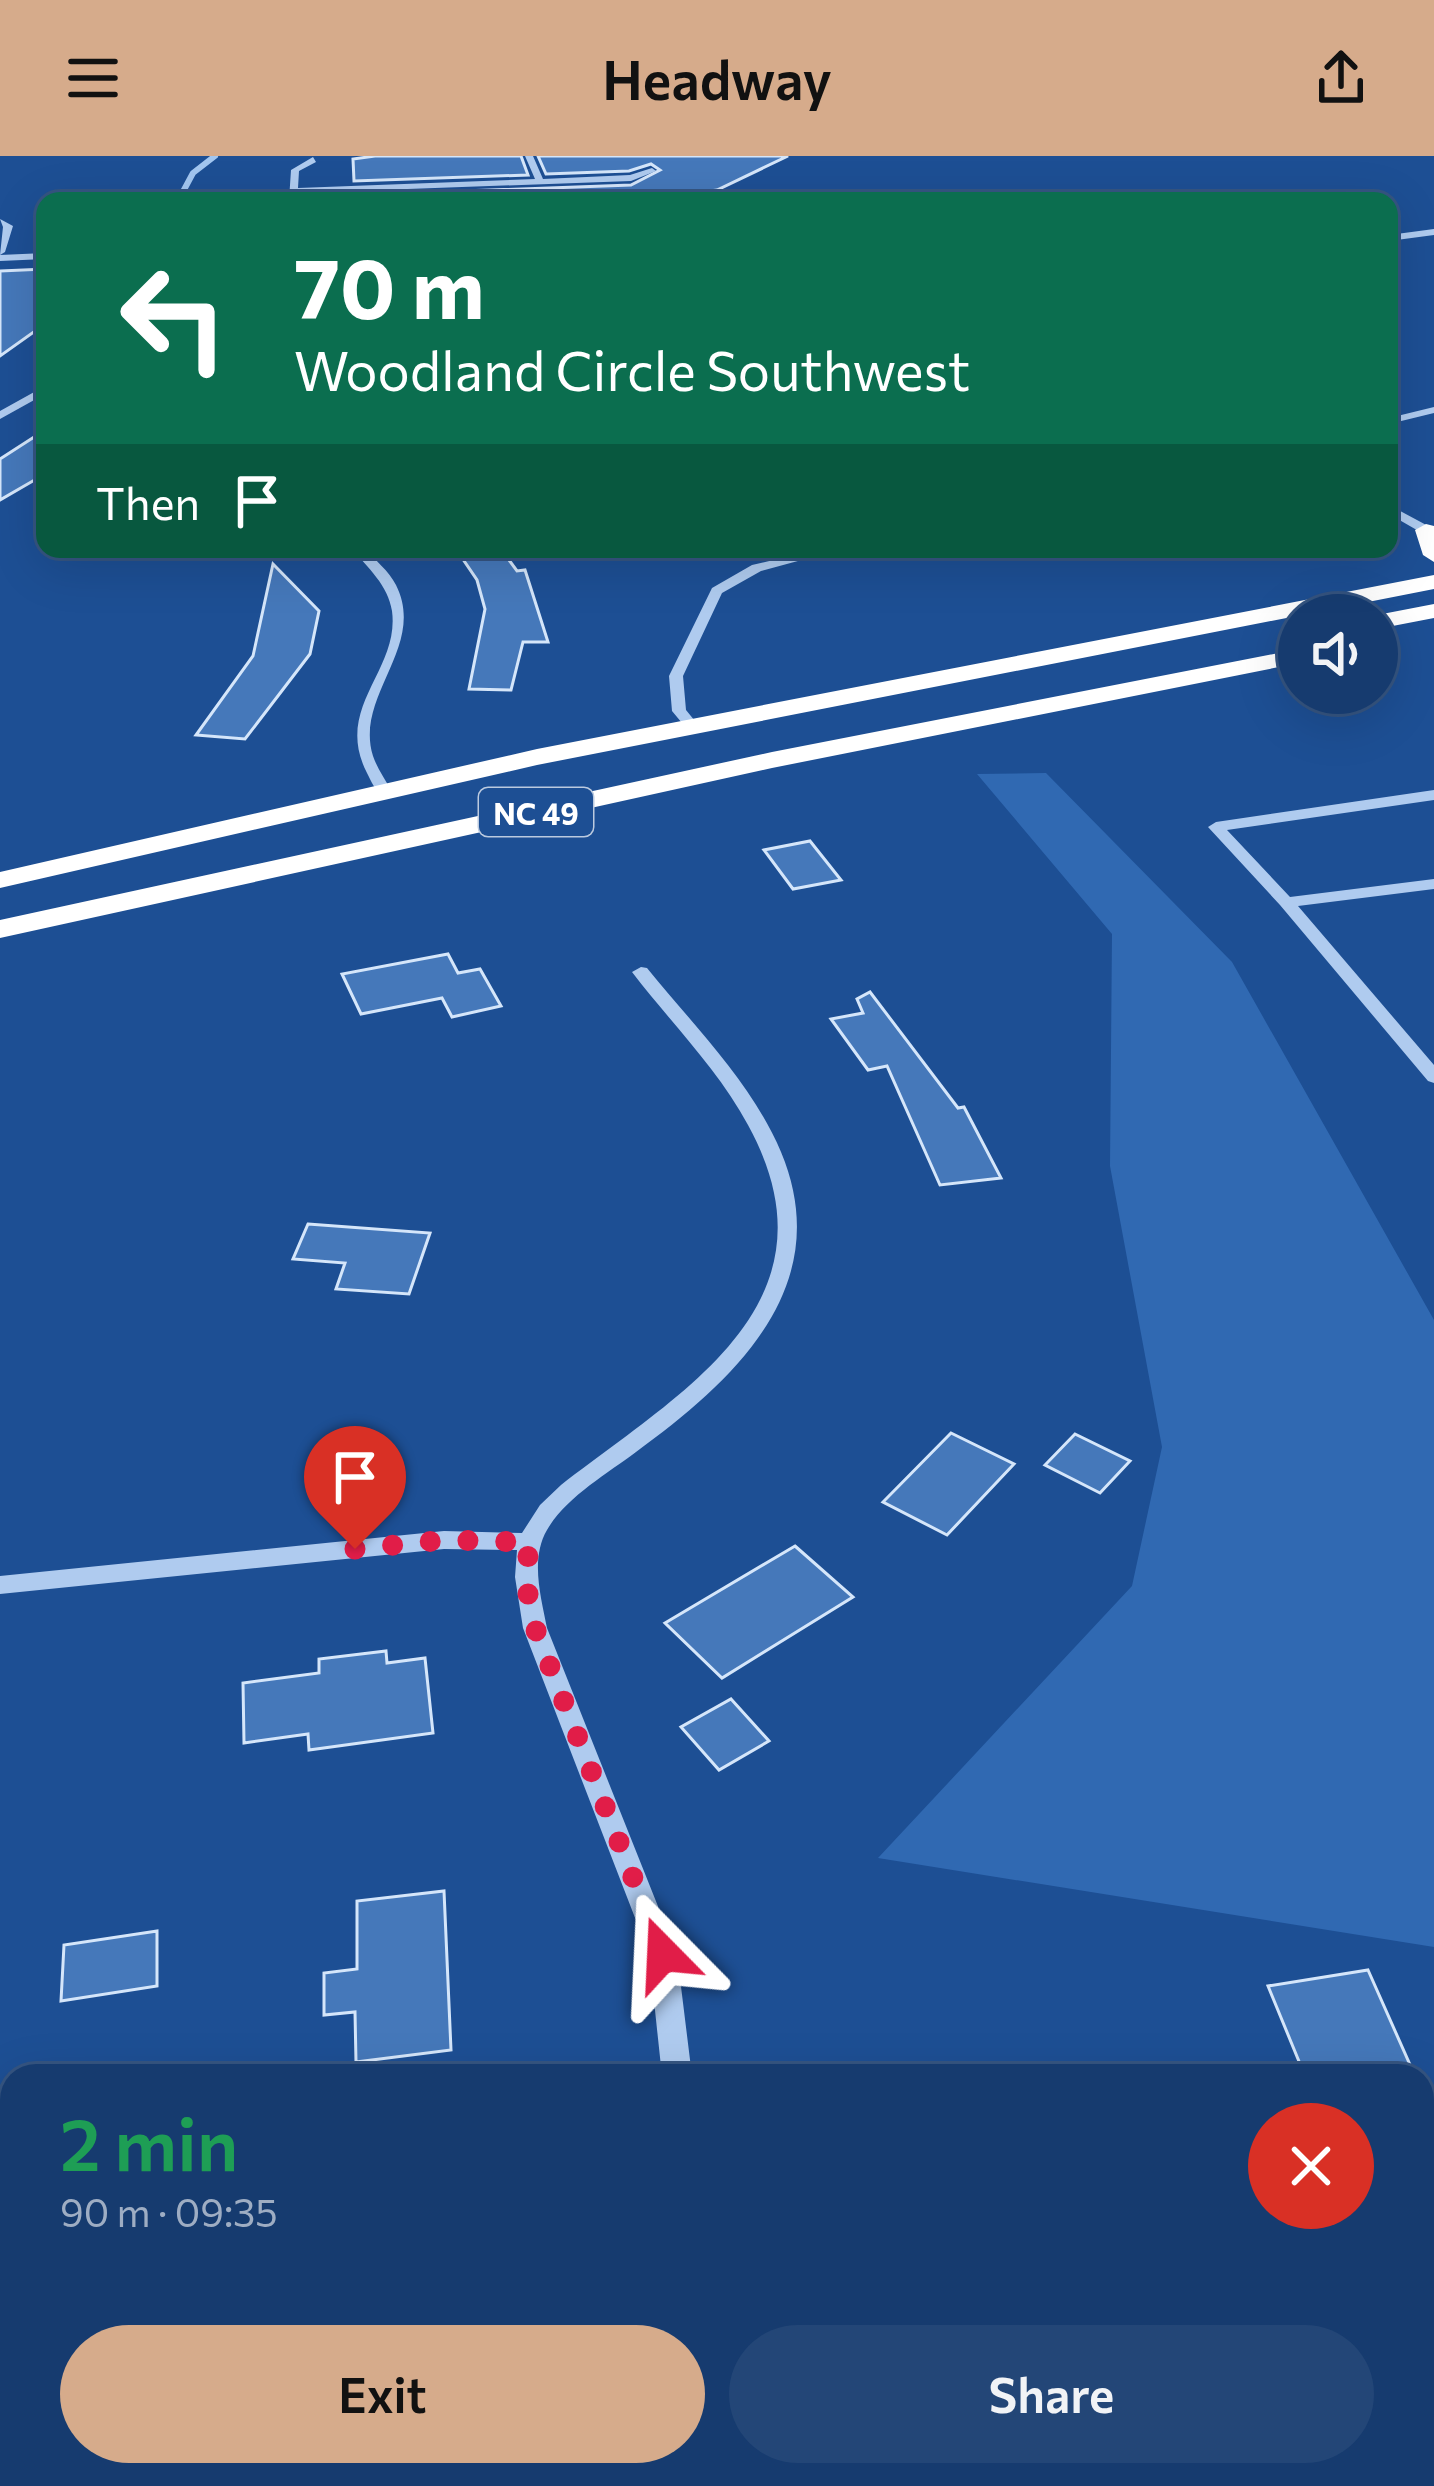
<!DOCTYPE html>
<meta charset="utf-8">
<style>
:root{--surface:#163b6f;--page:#234677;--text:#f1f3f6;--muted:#9eadc3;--line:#355582;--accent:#d6ab8b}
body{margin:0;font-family:Commissioner,sans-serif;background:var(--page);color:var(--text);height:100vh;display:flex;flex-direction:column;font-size:45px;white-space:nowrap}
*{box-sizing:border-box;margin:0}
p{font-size:39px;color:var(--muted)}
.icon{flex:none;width:66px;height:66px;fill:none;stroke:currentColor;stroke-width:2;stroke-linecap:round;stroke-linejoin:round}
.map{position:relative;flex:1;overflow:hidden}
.drawer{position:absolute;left:0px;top:1908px;width:1434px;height:423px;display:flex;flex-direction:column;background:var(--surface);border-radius:36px 36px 0 0;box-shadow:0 12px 48px #0002,0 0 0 3px var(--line)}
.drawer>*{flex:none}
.top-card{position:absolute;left:36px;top:36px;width:1362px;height:366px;border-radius:24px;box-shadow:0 12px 48px #0002,0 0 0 3px var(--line);background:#0b6e4f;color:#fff;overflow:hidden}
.buttons{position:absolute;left:1278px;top:438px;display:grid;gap:24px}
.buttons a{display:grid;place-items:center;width:120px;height:120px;border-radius:50%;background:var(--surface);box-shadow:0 12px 48px #0002,0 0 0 3px var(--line);font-size:60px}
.pin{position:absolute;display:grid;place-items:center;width:102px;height:102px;color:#fff;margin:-123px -51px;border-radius:50% 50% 50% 0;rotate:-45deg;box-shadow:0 0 12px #0007}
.pin .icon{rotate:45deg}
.me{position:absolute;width:132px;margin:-66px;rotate:339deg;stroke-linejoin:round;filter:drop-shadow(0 0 9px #0008)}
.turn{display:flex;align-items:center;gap:42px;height:252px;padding:0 60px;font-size:54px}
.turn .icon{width:156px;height:156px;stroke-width:2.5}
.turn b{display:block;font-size:84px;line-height:102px}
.then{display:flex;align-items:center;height:114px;padding:0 60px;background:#0003;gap:24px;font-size:45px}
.round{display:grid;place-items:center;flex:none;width:126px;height:126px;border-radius:63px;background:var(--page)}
.summary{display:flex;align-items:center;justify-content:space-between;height:204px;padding:0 60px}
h1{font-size:72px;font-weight:600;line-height:90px;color:#1e9e55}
.primary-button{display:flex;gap:24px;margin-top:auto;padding:24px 60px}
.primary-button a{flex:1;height:138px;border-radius:72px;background:var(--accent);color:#111;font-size:48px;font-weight:600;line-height:138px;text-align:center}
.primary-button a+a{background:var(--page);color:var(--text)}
header{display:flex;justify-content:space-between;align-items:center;height:156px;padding:0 60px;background:var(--accent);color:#111;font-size:54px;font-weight:600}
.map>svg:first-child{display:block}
</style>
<header><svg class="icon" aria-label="menu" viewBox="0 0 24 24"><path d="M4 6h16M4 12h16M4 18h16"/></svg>Headway<svg class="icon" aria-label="share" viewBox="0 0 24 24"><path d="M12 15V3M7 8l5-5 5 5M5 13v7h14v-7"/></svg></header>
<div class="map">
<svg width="1434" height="2330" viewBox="0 0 1434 2330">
<rect width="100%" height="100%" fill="#1d4f94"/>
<path fill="#3069b2" d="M1046 617 1232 806 1434 1164V1791L878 1702 1132 1430 1162 1291 1110 1010 1112 778 977 618Z"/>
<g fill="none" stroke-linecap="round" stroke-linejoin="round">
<path stroke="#a2c6f0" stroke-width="6" d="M178 45 193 17 215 0"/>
</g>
<path fill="#4578ba" stroke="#d5e6fa" stroke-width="3" d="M375 0H521L528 19 354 25 353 3Z
M538 0H788L717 34 643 44 354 45V39L631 29 660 14 651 8 629 15 546 18Z
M45 113V168L0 200V115Z
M45 274V318L0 344V303Z
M456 393H501L517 415 525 414 548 486H523L511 534 469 533 485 453 477 424Z
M273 408 319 455 310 498 245 583 196 579 253 500Z
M810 685 841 724 793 733 764 694Z
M448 798 458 817 480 813 501 850 452 861 442 842 361 858 342 818Z
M870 836 958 952 964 951 1001 1022 940 1029 887 910 868 914 831 863 863 857 857 843Z
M308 1068 430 1077 409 1138 336 1133 345 1107 293 1103Z
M951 1277 1014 1308 947 1379 883 1346Z
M1075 1278 1130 1305 1100 1337 1045 1309Z
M795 1390 853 1441 722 1522 665 1467Z
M386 1495 387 1507 425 1502 433 1577 309 1594 308 1578 244 1587 243 1527 319 1517V1503Z
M731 1543 769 1585 719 1614 681 1571Z
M444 1735 451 1894 356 1906 355 1856 324 1859V1817L357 1813V1745Z
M157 1775V1830L61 1845 64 1789Z
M1368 1814 1415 1920H1305L1268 1830Z"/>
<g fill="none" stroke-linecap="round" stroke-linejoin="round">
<path fill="#afcbef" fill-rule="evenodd" d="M525 0H533L543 23 630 19 652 12 656 15 631 25 298 37 297 45 289 44 291 14 313 1 316 6 299 15 298 32 535 23Z
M0 63 13 70 5 96 0 99 3 71Z
M1434 73V79L1389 85V79Z
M45 97V103L0 105V99Z
M45 230V238L0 263V255Z
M1434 251V257L1389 268V262Z
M1389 349 1430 371 1432 374 1422 377 1389 358Z
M352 393H365C375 404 389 415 396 429 427 491 354 539 373 600 377 612 385 623 391 634L383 639C374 633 372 627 367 617 333 551 400 515 392 455 388 429 368 412 352 393Z
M820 393H842L761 415 722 437 683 520 686 554 699 570 687 573 672 555 669 520 712 432 752 409Z
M1434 634V644L1227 674 1290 741 1434 723V733L1298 750 1434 909V927L1428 925 1280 749 1208 671 1216 666Z
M641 811 647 812C694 870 752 927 781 996 837 1130 735 1224 636 1296 607 1318 566 1341 547 1374 530 1403 541 1441 547 1472L677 1798 692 1920H662L649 1798 523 1472 515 1421 517 1394 444 1393 0 1438V1420L444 1375 522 1377 540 1349 561 1329C680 1236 846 1148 748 969 718 913 671 867 632 816Z
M704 2319H738L739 2330H705Z"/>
<path fill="#fff" fill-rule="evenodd" d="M1426 368 1434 370V406L1423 399 1415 374Z
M1434 419V433L537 609 0 732V716L537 593Z
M1434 448V462L1377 473V459Z
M1299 493V507L772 612 0 782V764L772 596Z"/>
</g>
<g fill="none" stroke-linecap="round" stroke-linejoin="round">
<path stroke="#e11d48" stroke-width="21" stroke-dasharray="0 37.8" d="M355 1393 444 1384 529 1386 526 1428 535 1472 663 1798"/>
</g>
<g text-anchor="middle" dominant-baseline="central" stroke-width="10" stroke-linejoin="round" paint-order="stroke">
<rect fill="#1d4f94" stroke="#bbcadf" stroke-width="3" x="479" y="632" width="114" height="48" rx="9"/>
<g font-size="30" font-weight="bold" fill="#fff">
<text x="536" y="656">NC 49</text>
</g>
</g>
</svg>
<div class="buttons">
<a><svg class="icon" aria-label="sound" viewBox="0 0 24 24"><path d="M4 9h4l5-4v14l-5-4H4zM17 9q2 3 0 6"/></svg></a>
</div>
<div class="pin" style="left:355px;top:1393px;background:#d93025"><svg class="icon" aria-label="arrive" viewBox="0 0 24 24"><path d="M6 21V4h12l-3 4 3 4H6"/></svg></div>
<svg class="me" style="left:663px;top:1798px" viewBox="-20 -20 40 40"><path d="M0-17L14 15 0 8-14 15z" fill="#e11d48" stroke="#fff" stroke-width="4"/></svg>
<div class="top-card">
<div class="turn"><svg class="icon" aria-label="left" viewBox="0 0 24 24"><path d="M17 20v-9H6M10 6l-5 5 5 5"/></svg><div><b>70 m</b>Woodland Circle Southwest</div></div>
<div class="then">Then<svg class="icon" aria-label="arrive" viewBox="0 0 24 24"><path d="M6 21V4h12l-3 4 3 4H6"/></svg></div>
</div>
<section class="drawer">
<div class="summary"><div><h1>2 min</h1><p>90 m · 09:35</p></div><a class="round" style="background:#d93025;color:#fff"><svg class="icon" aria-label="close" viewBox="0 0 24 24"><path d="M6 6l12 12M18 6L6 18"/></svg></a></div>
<div class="primary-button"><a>Exit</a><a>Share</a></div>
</section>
</div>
